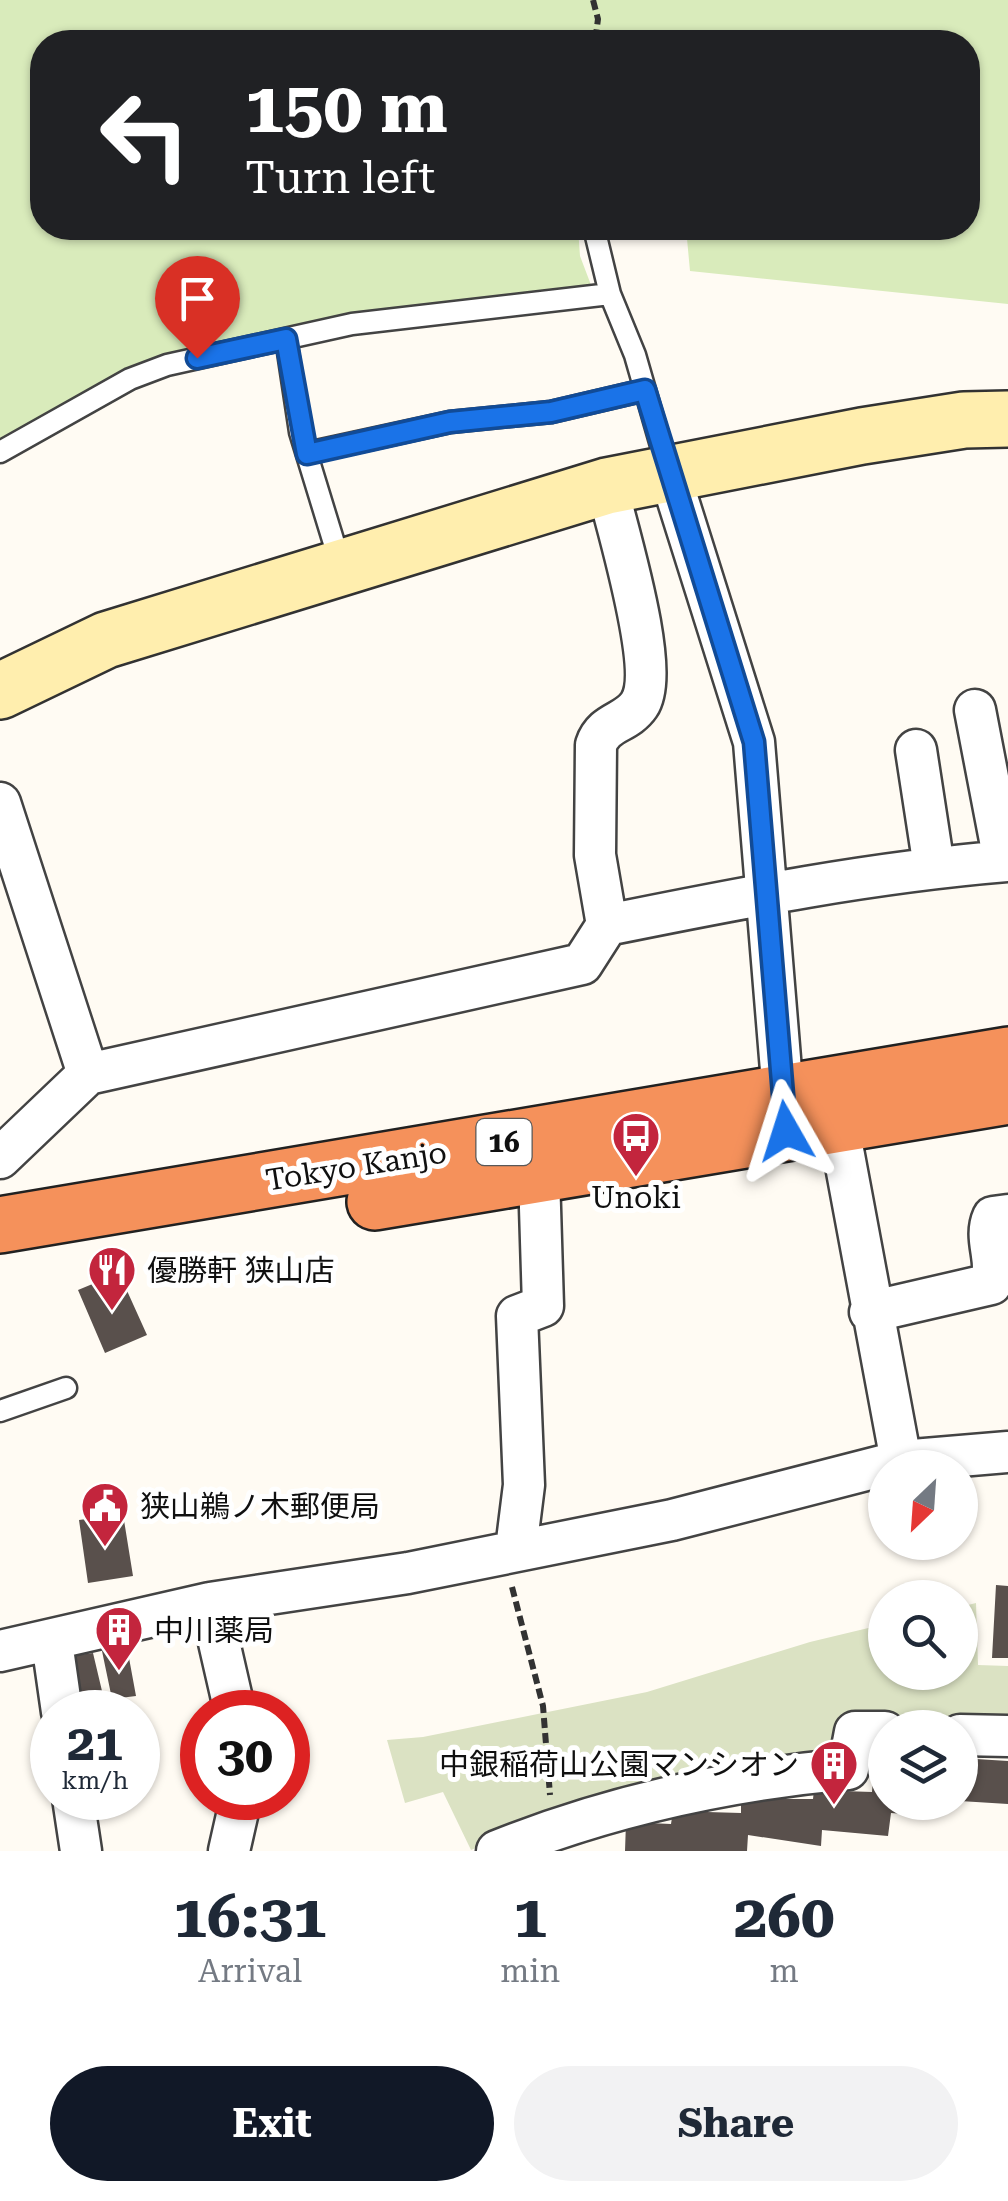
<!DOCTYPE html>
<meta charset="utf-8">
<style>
:root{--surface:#fff;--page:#f2f2f3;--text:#1f2937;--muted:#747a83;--accent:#111827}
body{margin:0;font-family:"Roboto Serif","Noto Sans JP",serif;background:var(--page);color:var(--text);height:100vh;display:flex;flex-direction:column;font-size:38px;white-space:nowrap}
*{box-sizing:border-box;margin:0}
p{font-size:32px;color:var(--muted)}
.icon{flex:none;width:55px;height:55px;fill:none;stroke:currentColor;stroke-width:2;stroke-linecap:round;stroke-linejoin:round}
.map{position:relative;height:1851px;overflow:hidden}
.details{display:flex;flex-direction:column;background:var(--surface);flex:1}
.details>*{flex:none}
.hud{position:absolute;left:30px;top:30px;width:950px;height:210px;border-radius:40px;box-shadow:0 2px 8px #0004;background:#202124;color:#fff;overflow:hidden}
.needle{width:65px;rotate:205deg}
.tools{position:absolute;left:868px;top:1450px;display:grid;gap:20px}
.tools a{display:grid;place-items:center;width:110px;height:110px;border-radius:50%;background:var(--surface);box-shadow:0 2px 8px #0004;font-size:50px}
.speed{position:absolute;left:30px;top:1690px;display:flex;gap:20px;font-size:50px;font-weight:700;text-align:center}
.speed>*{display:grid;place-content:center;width:130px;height:130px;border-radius:50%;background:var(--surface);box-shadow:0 2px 8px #0004;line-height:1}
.speed small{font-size:25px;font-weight:400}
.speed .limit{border:15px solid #d22;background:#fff;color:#111}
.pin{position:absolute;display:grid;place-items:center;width:85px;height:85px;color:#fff;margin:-102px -42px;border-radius:50% 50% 50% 0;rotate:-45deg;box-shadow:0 0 10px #0007}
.pin .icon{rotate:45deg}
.me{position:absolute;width:110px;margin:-55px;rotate:354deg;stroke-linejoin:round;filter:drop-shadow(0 0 8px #0008)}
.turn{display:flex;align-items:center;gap:35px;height:210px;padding:0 50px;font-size:45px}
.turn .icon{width:130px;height:130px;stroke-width:2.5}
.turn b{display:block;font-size:70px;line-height:85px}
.eta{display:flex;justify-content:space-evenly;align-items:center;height:170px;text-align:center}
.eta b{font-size:60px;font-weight:700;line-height:70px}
.primary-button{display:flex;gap:20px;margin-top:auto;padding:20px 50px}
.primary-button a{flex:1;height:115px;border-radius:60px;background:var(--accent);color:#fff;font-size:40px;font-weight:700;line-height:115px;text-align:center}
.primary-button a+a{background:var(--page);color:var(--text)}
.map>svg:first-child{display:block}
</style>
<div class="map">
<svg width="1008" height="1851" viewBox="0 0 1008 1851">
<rect width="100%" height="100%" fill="#fffbf3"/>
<path fill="#d9ebbb" d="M0 0H1008V304L690 271 686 228H968V42H42V228H578L580 256 591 285 586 292 473 299 360 314 159 359 0 446Z"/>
<path fill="#dbe2c3" d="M976 1603 978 1665 1008 1666V1723L847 1720 839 1757 555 1814 471 1850 443 1792 405 1803 387 1740 423 1737 647 1692 810 1642 885 1624V1672H960V1607Z"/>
<path fill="#59504c" d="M119 1273 147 1335 105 1353 78 1290Z
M123 1514 133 1576 88 1583 79 1520Z
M996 1585 1008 1586V1658H992Z
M127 1647 136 1696 112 1699 102 1651Z
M93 1653 102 1691 74 1697 65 1657Z
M960 1758 1008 1761V1804L960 1801Z
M874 1765 885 1767V1802H928L929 1816 891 1813 888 1836 822 1830 821 1846 748 1835 747 1851H625L626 1822 671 1824 673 1811 741 1813V1799H813L814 1790 872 1792Z"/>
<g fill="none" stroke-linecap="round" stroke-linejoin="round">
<g stroke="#434343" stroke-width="25">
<path id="lane" d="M594 228 610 294 635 355 668 470
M286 339 300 432 341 566
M0 452 130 379 167 365 352 324 610 294
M307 453 450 422 551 412 645 390
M0 1411 66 1388"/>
</g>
<g stroke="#434343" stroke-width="45">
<path id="street" d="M669 472 754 742 785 1119
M607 486C617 529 662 671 639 705 626 724 604 721 596 745L595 855 607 925
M975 710 1004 861
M916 750 934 867
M0 803 88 1074
M838 1123 901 1461
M0 1158 88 1074 582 964 607 925C740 898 873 872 1008 861
M870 1312 991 1284C999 1261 983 1239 993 1217L1008 1215
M516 1549 524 1485 517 1316 543 1306 539 1175
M210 1603 235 1712
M52 1642 62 1712
M0 1651 210 1603 408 1573 672 1520 901 1461 1008 1452
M960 1735 1008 1736
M73 1798 81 1851
M229 1851 241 1798
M497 1851C609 1806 728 1780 848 1769L855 1732H885"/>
</g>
<g stroke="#323232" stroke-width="60">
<path id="secondary" d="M0 691 106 640 607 486 862 436 964 420 1008 419"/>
</g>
<g stroke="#212121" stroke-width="60">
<path id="highway" d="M375 1202 1008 1096
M0 1225 1008 1055"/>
</g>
<path stroke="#323232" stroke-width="6" stroke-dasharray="10 5" stroke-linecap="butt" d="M593 0 598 19 595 42
M512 1587 543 1706 550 1795"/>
<use href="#lane" stroke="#fff" stroke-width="20"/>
<use href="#street" stroke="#fff" stroke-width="40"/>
<use href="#secondary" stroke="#ffeeae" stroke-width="55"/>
<use href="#highway" stroke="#f5915b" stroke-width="55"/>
</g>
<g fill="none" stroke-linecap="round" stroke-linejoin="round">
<g stroke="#114b97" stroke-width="25">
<path id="route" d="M197 358 286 339 307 454 450 422 551 412 645 390 754 742 786 1131"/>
</g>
<use href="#route" stroke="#1a73e8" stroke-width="18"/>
</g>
<defs>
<g id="bus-pin" transform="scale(2.5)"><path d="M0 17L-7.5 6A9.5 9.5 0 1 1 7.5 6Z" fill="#c3253d" stroke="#fff"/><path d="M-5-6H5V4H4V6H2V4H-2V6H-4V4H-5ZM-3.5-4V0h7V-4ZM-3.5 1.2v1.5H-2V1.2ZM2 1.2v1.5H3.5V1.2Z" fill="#fff"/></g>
<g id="restaurant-pin" transform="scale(2.5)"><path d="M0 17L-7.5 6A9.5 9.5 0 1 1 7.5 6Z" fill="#c3253d" stroke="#fff"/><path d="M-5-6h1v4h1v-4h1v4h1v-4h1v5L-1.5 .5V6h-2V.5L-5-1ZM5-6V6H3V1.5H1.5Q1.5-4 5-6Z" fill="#fff"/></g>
<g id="civic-pin" transform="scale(2.5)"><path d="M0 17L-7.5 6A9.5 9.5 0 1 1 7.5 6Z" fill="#c3253d" stroke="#fff"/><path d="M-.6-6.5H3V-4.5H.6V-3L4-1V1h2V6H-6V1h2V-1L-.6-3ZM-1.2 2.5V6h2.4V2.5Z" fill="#fff"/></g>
<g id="building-pin" transform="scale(2.5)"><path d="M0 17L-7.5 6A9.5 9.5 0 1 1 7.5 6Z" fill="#c3253d" stroke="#fff"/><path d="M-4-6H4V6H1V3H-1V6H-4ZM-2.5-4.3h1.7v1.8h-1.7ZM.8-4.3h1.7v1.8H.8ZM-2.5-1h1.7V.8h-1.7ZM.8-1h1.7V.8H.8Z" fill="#fff"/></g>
</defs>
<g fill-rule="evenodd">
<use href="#bus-pin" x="636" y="1136"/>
<use href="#restaurant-pin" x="112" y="1270"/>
<use href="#civic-pin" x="105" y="1506"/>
<use href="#building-pin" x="119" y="1630"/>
<use href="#building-pin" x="834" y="1764"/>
</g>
<g text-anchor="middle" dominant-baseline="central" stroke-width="10" stroke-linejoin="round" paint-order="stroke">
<rect fill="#fff" stroke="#585858" stroke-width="2.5" x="476.5" y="1119" width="55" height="46" rx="8"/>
<g font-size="28" font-weight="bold" fill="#101010">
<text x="504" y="1142">16</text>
</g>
<g font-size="30" fill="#101010" stroke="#fff">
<text transform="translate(356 1166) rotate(-9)">Tokyo Kanjo</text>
</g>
<g font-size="30" fill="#101010" stroke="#fff" text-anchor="start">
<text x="636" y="1197" text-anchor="middle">Unoki</text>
<text x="147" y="1270">優勝軒 狭山店</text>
<text x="140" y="1506">狭山鵜ノ木郵便局</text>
<text x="154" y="1630">中川薬局</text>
<text x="799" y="1764" text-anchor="end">中銀稲荷山公園マンシオン</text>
</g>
</g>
</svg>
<div class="tools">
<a><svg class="needle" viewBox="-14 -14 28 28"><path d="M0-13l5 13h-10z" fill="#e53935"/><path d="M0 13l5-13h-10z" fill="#747a83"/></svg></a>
<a><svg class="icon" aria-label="search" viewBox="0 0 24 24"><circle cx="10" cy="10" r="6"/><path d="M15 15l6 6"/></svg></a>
<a><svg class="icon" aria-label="layers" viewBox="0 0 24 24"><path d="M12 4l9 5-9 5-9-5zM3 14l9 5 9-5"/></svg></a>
</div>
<div class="speed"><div>21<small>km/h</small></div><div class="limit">30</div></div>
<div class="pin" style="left:197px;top:358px;background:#d93025"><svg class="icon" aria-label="arrive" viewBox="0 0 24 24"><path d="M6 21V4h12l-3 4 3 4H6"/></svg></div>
<svg class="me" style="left:786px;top:1131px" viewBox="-20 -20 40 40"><path d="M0-17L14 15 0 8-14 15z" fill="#1a73e8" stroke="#fff" stroke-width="4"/></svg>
<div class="hud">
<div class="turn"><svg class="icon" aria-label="left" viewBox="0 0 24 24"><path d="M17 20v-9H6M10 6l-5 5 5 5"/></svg><div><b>150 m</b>Turn left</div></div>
</div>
</div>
<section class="details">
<div class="eta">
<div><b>16:31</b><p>Arrival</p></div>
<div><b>1</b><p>min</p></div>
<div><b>260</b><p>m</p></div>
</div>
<div class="primary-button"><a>Exit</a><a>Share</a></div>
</section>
